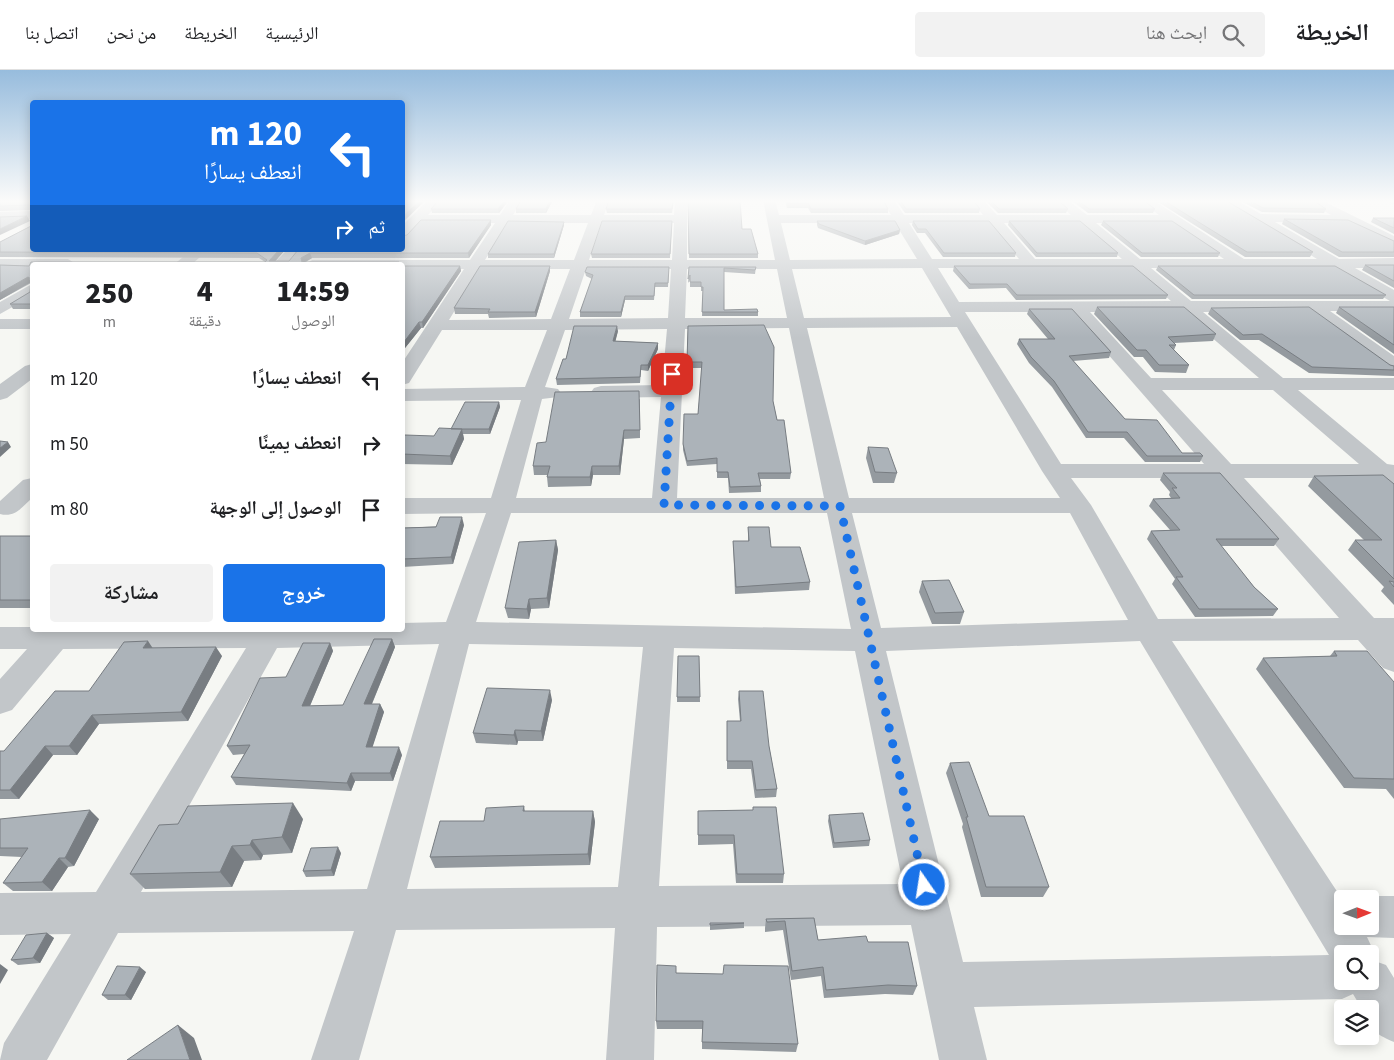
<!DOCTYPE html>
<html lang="ar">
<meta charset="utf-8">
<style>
:root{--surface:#fff;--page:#f2f2f2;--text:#202124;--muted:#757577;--line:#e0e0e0;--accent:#1a73e8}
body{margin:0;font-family:"Source Sans 3","Noto Naskh Arabic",sans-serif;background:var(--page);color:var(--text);direction:rtl;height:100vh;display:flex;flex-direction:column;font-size:19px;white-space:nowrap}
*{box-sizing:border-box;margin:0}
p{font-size:16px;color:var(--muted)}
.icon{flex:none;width:28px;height:28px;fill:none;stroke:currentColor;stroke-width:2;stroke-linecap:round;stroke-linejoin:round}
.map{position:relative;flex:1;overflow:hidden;direction:ltr}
.panel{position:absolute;left:30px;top:192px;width:375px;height:370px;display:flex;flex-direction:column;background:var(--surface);border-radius:5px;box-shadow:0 2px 12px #0003;direction:rtl}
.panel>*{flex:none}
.banner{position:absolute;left:30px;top:30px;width:375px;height:152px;border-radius:5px;box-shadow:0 2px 12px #0003;direction:rtl;background:#1a73e8;color:#fff;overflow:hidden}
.needle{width:32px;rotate:89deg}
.fabs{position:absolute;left:1334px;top:820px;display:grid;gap:10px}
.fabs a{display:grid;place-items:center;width:45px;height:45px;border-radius:5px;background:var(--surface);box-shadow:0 2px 12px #0003;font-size:25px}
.pin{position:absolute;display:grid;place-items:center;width:42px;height:42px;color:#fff;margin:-21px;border-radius:10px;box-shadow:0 2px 8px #0006}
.me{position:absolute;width:55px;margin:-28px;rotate:347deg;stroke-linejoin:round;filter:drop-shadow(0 0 4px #0008)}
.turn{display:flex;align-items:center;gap:18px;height:105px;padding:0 20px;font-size:22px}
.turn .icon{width:65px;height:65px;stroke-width:2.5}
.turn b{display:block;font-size:35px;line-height:42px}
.then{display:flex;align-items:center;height:48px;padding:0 20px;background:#0003;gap:10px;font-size:19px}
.eta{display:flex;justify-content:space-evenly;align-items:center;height:85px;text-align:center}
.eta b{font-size:30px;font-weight:800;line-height:35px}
.primary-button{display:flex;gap:10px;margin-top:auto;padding:10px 20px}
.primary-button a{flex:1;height:58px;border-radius:5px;background:var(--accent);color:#fff;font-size:20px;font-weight:800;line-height:58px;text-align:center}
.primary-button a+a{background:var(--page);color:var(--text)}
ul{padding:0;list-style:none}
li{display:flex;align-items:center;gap:15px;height:65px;padding:0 20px}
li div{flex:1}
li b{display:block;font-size:19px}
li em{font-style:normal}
header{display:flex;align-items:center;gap:30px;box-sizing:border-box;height:70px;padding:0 25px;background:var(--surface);border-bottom:1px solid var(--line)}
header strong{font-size:24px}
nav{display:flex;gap:28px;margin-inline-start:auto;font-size:18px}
.search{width:350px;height:45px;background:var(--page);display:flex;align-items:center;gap:12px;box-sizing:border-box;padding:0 18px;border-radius:5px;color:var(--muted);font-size:19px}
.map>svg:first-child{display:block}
</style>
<header>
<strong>الخريطة</strong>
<div class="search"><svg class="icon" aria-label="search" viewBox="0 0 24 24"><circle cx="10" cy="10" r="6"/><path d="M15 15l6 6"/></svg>ابحث هنا</div>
<nav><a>الرئيسية</a><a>الخريطة</a><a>من نحن</a><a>اتصل بنا</a></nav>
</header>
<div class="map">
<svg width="1394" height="990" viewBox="0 0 1394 990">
<rect width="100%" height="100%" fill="#f6f7f3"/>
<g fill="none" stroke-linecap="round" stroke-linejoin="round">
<path fill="#c2c6c9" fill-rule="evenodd" d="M428 130H441L428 145H500L510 130H522L513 145H591L597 130H609L604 145H674L675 130H687V190H775L763 130H775L779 145H891L882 130H894L904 145H983L971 130H983L997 145H1071L1055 130H1068L1087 145H1159L1139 130H1153L1244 189H1317L1221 130H1236L1261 144 1331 145 1306 130H1321L1394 166V176L1346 153 1275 152 1339 189 1394 188V198H1355L1394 220V241H1330L1394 286V301L1387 299 1307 241 1203 242 1283 308H1394V320H1298L1387 394 1394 395V419L1385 417 1375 408H1244L1374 548H1394V602L1383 598 1358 570 1172 571 1342 829V856H1370V829H1363L1370 826H1394V868L1367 867 1375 884 1372 890 1386 895 1394 908V972C1375 964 1370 960 1370 939H1362L1353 924 1342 929 974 937 987 990H939L911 855 657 857 654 990H606L615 858 396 860 359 990H311L354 861 118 863 47 990H0L4 973 71 864 0 865V823L96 822 246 578 63 579 12 640 0 644V609L27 579H0V557H32V560H402V553L446 552 486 443 402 444V428H491L521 330 402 331V319L525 317 547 260H442L409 313 402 315V293L464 199H402V195H304L312 190H470L495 153H421L407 168 402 169V156ZM508 153H588L574 190H485ZM601 153H674L672 190H589ZM781 153H895L917 189 790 190ZM909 153H989L1019 189H932ZM1004 153H1080L1122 189H1035ZM1096 153H1171L1224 189H1140ZM922 198 951 247 804 248 792 199ZM938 198H1132L1171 231 959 232ZM1151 198H1333L1390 231H1191ZM480 199H570L551 249 449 250ZM586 199H671L668 248 569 249ZM687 199H777L787 248H685ZM965 242H1071L1204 394H1061ZM1090 242H1182L1259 308H1151ZM957 257 1042 401 1060 428H849L807 258ZM789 258 824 428H677L685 259ZM667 259 662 315 601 316 594 318 591 322 594 326 601 328 661 327 652 428H516L542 329 558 327 561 323 558 319 545 317 565 260ZM1162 320H1273L1359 394H1231ZM1071 408H1217L1339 548 1158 549 1091 435ZM511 443H827L851 559 476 552ZM852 443H1070L1128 550 881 558ZM1140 571 1329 885 963 892 886 581ZM439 574 367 819 141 822 277 578ZM469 574 643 577 618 817 407 819ZM674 578 855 581 903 814 659 816ZM1342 884H1370V911H1342Z
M1386 130H1394V135Z
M32 141V149L0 150V142Z
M192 180H208L191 195H173Z
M287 180H303L289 195H272Z
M0 189H68L76 194 32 195V199H0Z
M32 214V226L0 244V232Z
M0 249H32V259H0Z
M32 294V309L7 328 0 330V314L25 296Z
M32 408V428C22 437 15 448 0 444V431L23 410Z"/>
</g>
<path fill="#949a9f" d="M0 130H32V180H285L275 191H289L298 180H402V166L407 165 421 150H491V155L469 188H312L306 192H399L400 195H32V239H13L10 234 30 222 31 213 0 230V195L29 196 31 192H265L259 188 0 187V172L31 156V140L0 141Z
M509 130 499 143H432L431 139Z
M521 130H553L546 143H516V139Z
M674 130 672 143H607L606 139Z
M688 130 742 159 758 184V188H689Z
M785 130H883L888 139V143H811L808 138H787Z
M896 130H973L980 139 979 143H905Z
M985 130H1058L1068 139 1066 143H998Z
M1071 130H1143L1155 139 1153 143H1088Z
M1155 130H1225L1313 182 1310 187H1245Z
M1239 130H1313L1326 139 1324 143 1262 142Z
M1373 148H1394V164L1371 152Z
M1284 149 1394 171V187H1339L1282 154Z
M672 151 670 188H592L591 184Z
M817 151 900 160 899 164 865 175 818 158 817 155Z
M913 151 1016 183 1015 187H943L925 163H917L912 155Z
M1009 151 1118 183 1117 187H1036L1008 155Z
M1103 151 1220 183 1218 187H1141L1101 155Z
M564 152V155L554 188H488V184Z
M1365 195H1394V218L1362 200Z
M402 196H460L461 201 423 258H421L405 278H402Z
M550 196V201L536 247 489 248 488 244H455L454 238Z
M954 196 1168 225 1166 229 1016 230 1006 218 969 219 953 201Z
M1158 196 1386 225 1383 229H1192L1156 200Z
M669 197 668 217H655L654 230H625L621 247H580V242L592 209 586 206 585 202Z
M689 197H756L755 204 724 202V240L758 242V246H702L703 221H701V217H690V210L688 213Z
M1097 237 1216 264 1213 271 1174 273 1176 275 1174 280 1189 295 1186 303 1155 302 1143 287H1134L1094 244Z
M1339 237H1394V284L1336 243Z
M1211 238 1394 296V306L1309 303 1259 270H1240L1208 244Z
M1029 239 1111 282 1109 288 1073 291 1125 349 1182 383 1203 386 1200 392H1145L1124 368H1086L1052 317 1029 293 1017 274 1019 269H1048L1027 244Z
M688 256 773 331 777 350 791 403 790 409H760L761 416V422L729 423 728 408H717V394L687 396 683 380V374L698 344 702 298H687Z
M618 261 615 271 658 273V279L648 301 641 300 640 313 557 315 556 309 566 289Z
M640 329V368L624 369 620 405H593L591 416 548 417 547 407V405H534L533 396 546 372Z
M499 332 500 337 490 364H463L464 369 452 395 402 394V369L434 366 451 359Z
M868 377 897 403 894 413H873L866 388Z
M1163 403 1279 469 1274 476H1221L1254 517 1278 539 1273 546 1195 547 1172 514 1175 509 1147 469 1151 461 1170 460 1149 436 1153 429 1171 428 1169 425 1170 422 1160 410Z
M1314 406 1394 414V535L1381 521 1384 517 1348 480 1355 470H1364L1308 416Z
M464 455 453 494 402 497V458Z
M748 457 810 512 809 520 735 524 733 471H748Z
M0 466H32V538H0Z
M556 470 558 480 549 538 531 539 529 549 508 548 505 538Z
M922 511 964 542 960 554H932L919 522Z
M392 569 395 577 372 634H380L384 642 372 677 402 685 393 711H355L351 721 236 715 231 707 244 684 233 685 227 676 286 607 330 573 333 581 310 636 343 635Z
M153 578 222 586 188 651 99 654 77 685H53L19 729H0V681H4L89 621Z
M1334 581 1394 612V729L1386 719 1344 718 1256 599 1263 588 1330 586Z
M699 586 700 632H677V627Z
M739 621 769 676 777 719 776 727 755 728 751 699H727V651H740L738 629Z
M552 630 543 671H518L517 675 476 673 473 663Z
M950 693 989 746 1049 817 1043 827H981L962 757 963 754 946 703Z
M524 736 525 741H593L595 752 590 795 435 798 430 787 484 751Z
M753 737 784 804 783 813H736L733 774 698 775V741L753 740Z
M829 745 870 770 869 776 833 778 828 751Z
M0 749H99L74 796 68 797 52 821H13L3 813 22 787 0 786Z
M303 749 292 783 263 785 261 790 244 791 232 817 145 819 130 804Z
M341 783 334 806 306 807 303 801Z
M814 848 818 870 868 872 917 916 913 925 885 924 824 928 821 906 791 910 783 860 765 862V858L766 849Z
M710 853H744V858L710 860Z
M47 863 54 868 40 893 18 895 11 890Z
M146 902 131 930H108L102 925Z
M677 903 798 974 796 982 702 979V959H657L656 951Z"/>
<path fill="#787d82" d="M421 130H426L402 153V147Z
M505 130H509L499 143 498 139Z
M550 130H553L546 143V139Z
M27 146 30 151 0 165V159Z
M491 150V155L469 188 468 183Z
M564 152V155L554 188V184Z
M900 160 899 164 865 175V171Z
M279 180H285L272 195 269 191Z
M310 183 312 188 303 193 301 188Z
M460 196 461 201 423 258 422 252Z
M550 196V201L536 247 535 242Z
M28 207 31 212 0 230V223Z
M625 226V230L621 247V242Z
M419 252 421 258 405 278 404 272Z
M617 256 618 261 614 277 613 271Z
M658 273V279L648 301V295Z
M499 332 500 337 490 364 489 359Z
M462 359 464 369 452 395 450 386Z
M624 360V369L620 405 619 396Z
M8 372 11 377 0 387V378Z
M592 396 593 405 591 416 590 407Z
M462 447 464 455 453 494 451 487Z
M556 470 558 480 549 538 547 528Z
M529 529 531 539 529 549 527 539Z
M392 569 395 577 368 643 364 634Z
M148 571 154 580 143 578Z
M330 573 333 581 306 645 302 636Z
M216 577 222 586 188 651 181 642Z
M550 620 552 630 543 671 541 661Z
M380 634 384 642 370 685 366 677Z
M92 645 99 654 77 685 69 676Z
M515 660 518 671 517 675 514 665Z
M45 676 53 685 19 729 10 720Z
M399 677 402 685 393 711 390 703Z
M351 703 355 711 351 721 347 713Z
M293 733 303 749 292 783 282 767Z
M90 740 99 749 74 796 65 788Z
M593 741 595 752 590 795 588 784Z
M252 770 263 785 261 790 250 775Z
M232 776 244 791 232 817 220 802Z
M338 777 341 783 334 806 331 800Z
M59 788 68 797 52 821 42 812Z
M47 863 54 868 40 893 33 888Z
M0 894 8 900 0 914Z
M140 897 146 902 131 930 125 925Z
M178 955 194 968 202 990H190Z"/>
<path fill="#acb3b9" stroke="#787d82" d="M0 130H32V180H279L269 191H289L298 180H402V166L407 165 421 150H491L468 183H310L301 188 302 192H399L400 195H32V234H10L30 222 31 209 28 207 0 223V195L29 196 31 192H265L267 190 257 183 0 182V172L31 156V135L0 136Z
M402 130H421L402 147Z
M439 130H505L498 139H431Z
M521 130H550L546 139H516Z
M609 130H673L672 139H606Z
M688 130H740L742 159H751L758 184H689Z
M786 130H883L888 139H811L808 133H787Z
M900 130H973L980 139H906Z
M990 130H1058L1068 139H999Z
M1077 130H1143L1155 139H1089Z
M1163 130H1225L1313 182H1247Z
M1248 130H1313L1326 139 1263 138Z
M27 146 0 159V147Z
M1373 148H1394V158Z
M1284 149 1348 150 1394 171V182H1342Z
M508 151 564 152 554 184H488Z
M602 151H672L670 184H591Z
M817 151H895L900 160 865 171 819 154Z
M913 151H989L1016 183H944L926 159H918Z
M1009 151H1080L1118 183H1037Z
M1103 151H1172L1220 183H1142Z
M1365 195H1394V211Z
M402 196H460L422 252H419L404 272H402Z
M480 196H550L535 242H488L490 239 454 238Z
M954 196H1133L1168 225H1017L1007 214H970Z
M1158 196H1335L1386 225H1194Z
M587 197H669L668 213H655L654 226H625L621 242H580L593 205 585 202Z
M689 197H756L755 200 724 198V240L757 239 758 242H702L703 217H701V212H690V205L688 209Z
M1097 237H1184L1216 264 1168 267 1176 275H1169L1189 295H1159L1146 280H1137Z
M1309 237 1390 295 1394 296V300L1312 297 1262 264 1243 265 1211 238Z
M1339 237H1394V275Z
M1029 239H1072L1111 282 1069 286 1125 349 1157 350 1182 383H1200L1203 386H1147L1127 362H1088L1054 311 1031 287 1019 269H1055Z
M764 255 774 277 773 331 777 350H784L791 403H758L761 416 730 417 728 402H717V388L687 391 683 374 684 344H698L702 292H687L688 256Z
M574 256H617L613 271 658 273 648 295H641L640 307 556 309 563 289H566Z
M639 321 640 360H624L619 396H592L590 407H547L550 396H533L537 373 546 372 555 322Z
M465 332H499L489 359H451Z
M439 358 462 359 450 386 402 384V369L405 365 434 366Z
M0 371 8 372 0 378Z
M868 377 888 378 897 403 875 402Z
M1163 403H1220L1279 469H1216L1254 517 1278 539H1199L1176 507H1183L1151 461 1180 460 1153 429 1180 428 1172 418H1177Z
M1383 405 1394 414V509L1355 470H1382L1314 406Z
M440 447H462L451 487 402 489V458L436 457Z
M748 457H769L771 477H800L810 512 736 517 733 471H749Z
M0 466H32V530H0Z
M556 470 547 528 529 529 527 539 505 538 519 472Z
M949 510 964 542 935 543 922 511Z
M1389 511 1394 512V517Z
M374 569H392L364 634H380L366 677H399L390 703H351L347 713 231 707 250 675 227 676 260 608 286 607 303 573H330L302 636 343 635Z
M148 571 143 578 216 577 181 642 92 645 69 676H45L10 720H0V681H4L55 621H89L124 572Z
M1334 581H1367L1394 612V709L1354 708 1263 588 1337 586Z
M678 586H699L700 627H677Z
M487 618 550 620 541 661 515 660 514 665 473 663Z
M739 621H763L769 676 777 719 756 720 752 691H727V651H741Z
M969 692 989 746H1024L1049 817H986L966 747H968L950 693Z
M293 733 282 767 252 770 250 775 232 776 220 802 130 804 159 755 178 754 188 736Z
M524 736 523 741H593L588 784 430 787 440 751H484L486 738Z
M753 737H776L784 804H737L734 765H698V741L753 740Z
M90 740 65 788H59L42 812 3 813 28 778H0V749Z
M863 743 870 770 834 773 829 745Z
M338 777 331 800 303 801 311 778Z
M814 848 818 870 866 866 868 872H908L917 916 888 915 826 920 823 897 792 901 785 851 767 852 766 849Z
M710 853H744L710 855Z
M47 863 33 888 11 890 26 865Z
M657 895 676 896V903L723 904 724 895 788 896 798 974 702 972 703 951H656Z
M117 896 140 897 125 925H102Z
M178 955 190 990H127Z"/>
<linearGradient id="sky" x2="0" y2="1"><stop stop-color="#97bcdd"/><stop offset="0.49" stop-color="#fbfbfa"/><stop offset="1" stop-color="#fbfbfa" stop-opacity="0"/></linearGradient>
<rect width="1394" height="268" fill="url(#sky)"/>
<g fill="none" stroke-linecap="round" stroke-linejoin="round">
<path stroke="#1a73e8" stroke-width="9" stroke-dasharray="0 16.2" d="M672 304 664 435 840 436 924 815"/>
</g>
</svg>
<div class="fabs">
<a><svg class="needle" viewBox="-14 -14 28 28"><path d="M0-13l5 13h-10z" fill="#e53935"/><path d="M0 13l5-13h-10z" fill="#757577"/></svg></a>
<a><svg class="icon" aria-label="search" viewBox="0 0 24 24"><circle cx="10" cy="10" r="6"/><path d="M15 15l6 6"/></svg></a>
<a><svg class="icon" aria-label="layers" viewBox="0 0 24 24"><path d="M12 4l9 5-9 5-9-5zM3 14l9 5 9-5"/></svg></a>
</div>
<div class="pin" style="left:672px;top:304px;background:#d93025"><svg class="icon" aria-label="arrive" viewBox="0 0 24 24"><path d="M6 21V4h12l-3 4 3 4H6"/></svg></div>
<svg class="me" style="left:924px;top:815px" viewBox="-20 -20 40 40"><circle r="17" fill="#1a73e8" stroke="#fff" stroke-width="3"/><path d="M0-11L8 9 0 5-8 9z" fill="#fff"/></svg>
<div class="banner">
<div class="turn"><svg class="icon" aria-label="left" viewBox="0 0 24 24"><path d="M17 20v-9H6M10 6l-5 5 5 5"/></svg><div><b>120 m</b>انعطف يسارًا</div></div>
<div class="then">ثم<svg class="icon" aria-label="right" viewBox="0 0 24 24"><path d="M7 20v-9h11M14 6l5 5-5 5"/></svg></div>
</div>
<section class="panel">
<div class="eta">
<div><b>14:59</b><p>الوصول</p></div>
<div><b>4</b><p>دقيقة</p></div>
<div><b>250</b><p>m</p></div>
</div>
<ul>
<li><svg class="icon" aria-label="left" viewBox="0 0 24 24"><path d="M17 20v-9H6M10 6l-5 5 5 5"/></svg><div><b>انعطف يسارًا</b></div><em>120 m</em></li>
<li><svg class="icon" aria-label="right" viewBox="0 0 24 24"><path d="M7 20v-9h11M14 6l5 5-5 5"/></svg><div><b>انعطف يمينًا</b></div><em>50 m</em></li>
<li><svg class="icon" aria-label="arrive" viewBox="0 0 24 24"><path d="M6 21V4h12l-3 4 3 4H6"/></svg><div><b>الوصول إلى الوجهة</b></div><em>80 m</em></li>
</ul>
<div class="primary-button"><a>خروج</a><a>مشاركة</a></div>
</section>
</div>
